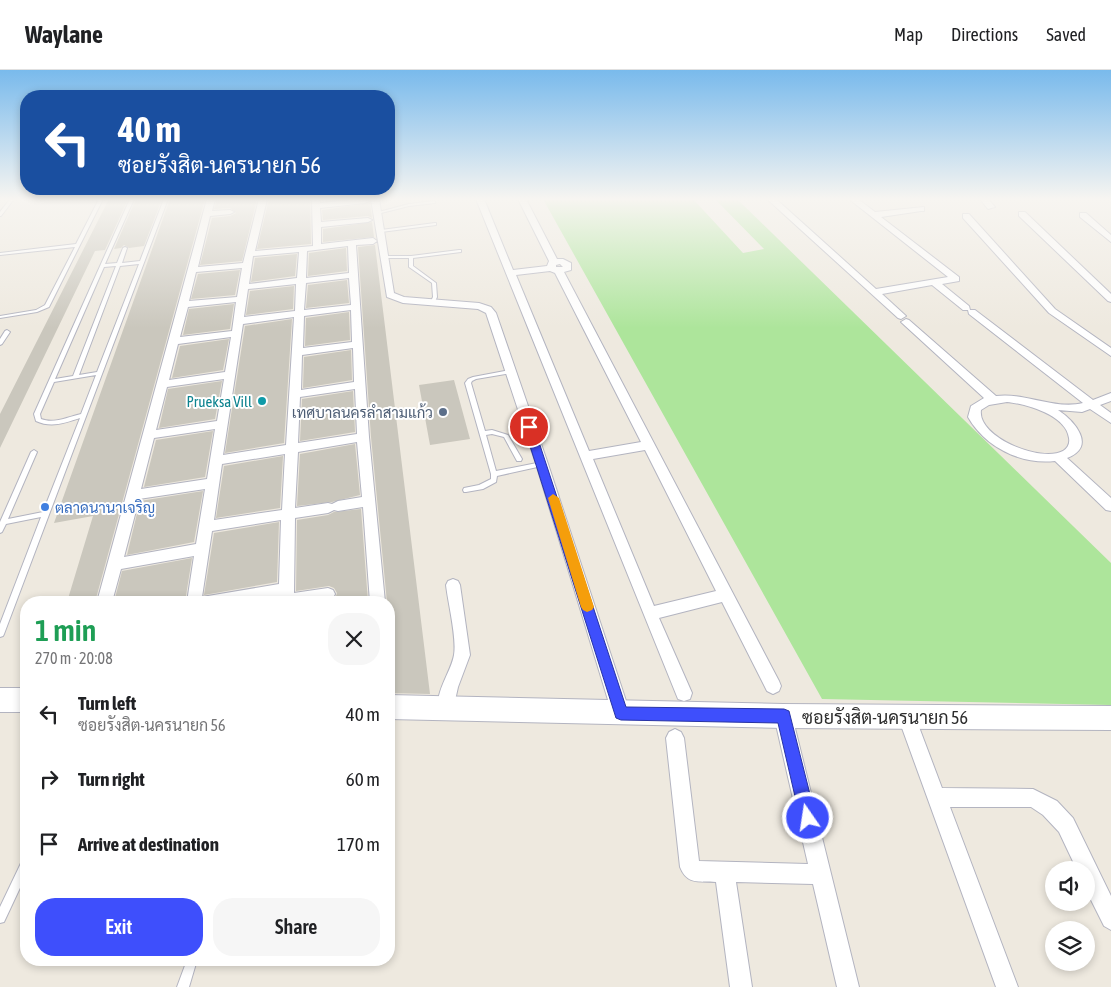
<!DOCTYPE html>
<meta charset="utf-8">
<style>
:root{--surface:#fff;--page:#f6f6f6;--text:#202124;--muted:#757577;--line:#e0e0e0;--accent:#3e4ffc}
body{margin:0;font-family:"Asap Condensed",Sarabun,sans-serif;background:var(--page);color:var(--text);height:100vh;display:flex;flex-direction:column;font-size:19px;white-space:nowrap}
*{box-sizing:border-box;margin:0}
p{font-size:16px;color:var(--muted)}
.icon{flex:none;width:28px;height:28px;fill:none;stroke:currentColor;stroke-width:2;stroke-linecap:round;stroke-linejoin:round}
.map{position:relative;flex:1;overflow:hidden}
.details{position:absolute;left:20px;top:526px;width:375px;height:370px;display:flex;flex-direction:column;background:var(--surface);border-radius:20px;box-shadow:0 2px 8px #0003}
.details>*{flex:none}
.guide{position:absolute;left:20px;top:20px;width:375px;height:105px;border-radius:20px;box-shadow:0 2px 8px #0003;background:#1a4fa0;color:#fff;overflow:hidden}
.tools{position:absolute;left:1045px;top:791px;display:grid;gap:10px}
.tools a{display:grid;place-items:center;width:50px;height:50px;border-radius:50%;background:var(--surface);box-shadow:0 2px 8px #0003;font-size:25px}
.pin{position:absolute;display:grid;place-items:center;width:42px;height:42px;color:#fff;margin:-21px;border:2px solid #fff;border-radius:50%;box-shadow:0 1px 5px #0007}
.me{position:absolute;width:55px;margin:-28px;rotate:347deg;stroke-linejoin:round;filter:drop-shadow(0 0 4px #0008)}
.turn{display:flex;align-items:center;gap:18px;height:105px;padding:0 15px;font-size:22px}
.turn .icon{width:65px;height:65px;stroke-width:2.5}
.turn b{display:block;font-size:35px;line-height:42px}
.round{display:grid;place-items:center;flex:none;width:52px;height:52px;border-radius:20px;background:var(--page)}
.summary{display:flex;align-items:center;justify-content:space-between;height:85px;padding:0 15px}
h1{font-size:30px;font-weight:600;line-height:38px;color:#1e9e55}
.button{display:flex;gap:10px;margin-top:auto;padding:10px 15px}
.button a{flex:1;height:58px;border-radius:20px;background:var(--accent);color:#fff;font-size:20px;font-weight:600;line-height:58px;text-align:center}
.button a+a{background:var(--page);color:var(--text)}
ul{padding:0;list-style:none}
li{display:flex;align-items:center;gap:15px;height:65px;padding:0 15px}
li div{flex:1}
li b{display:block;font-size:19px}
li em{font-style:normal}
header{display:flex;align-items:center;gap:30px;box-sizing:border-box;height:70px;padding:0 25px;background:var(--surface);border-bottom:1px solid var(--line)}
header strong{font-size:24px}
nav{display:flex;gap:28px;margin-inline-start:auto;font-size:18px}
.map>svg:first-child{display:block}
</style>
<header>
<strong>Waylane</strong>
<nav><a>Map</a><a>Directions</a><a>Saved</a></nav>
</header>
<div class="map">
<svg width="1111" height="917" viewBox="0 0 1111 917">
<rect width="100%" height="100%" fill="#eee9df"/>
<path fill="#ade59b" d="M543 129H693L743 183 764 179 715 129H737L1111 493V635L822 629Z"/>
<path fill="#cac7bd" d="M109 129H128L105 180 95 181 0 378V344Z
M136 129H162L144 176 129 178 124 175 121 178 114 179Z
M170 129H205L95 532H67L93 446 54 453Z
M217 129H257L242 191 200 195 212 148 230 146 236 143 230 138 214 139Z
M269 129H310L311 174 257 179Z
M370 133 372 148 368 146 323 150 322 140Z
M372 152 374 167 323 172V159Z
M375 175 430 624 389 623V532H387L371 367 358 177Z
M346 178 347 201 308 206 309 183Z
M297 184 295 206 251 212 255 188Z
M240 200 235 225 191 229 198 204Z
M347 210 349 233 306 238 308 215Z
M294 216 293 239 246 245 250 221Z
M234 234 230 259 183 265 189 239Z
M349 242 350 270 305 276 306 248Z
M292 249 284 373 225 383 245 256Z
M229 269 223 300 172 308 180 276Z
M351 280 352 310 303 318 304 287Z
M454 310 470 369 430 375 419 315Z
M222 311 215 349 159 358 168 319Z
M353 321 355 362 300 371 302 329Z
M213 361 205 407 144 417 156 370Z
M355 374 360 425 332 432 297 436 300 384Z
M283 386 280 438 216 448 224 396Z
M203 421 194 472 127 485 140 431Z
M361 439 368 532H320L335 529 337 523 334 518 329 516 296 521 297 450 328 445 334 442Z
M279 452 277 512 204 525 214 463Z
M192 488 185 532H114L122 501Z"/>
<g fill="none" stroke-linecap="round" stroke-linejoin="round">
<g stroke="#b3b4c0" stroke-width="2">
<path id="lane" d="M10 129H14L1 146H0V142Z
M99 129H103L49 237 37 242 0 248V246L36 240 45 235 75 177 0 185V183L76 174Z
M130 129H134L105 194 117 193 123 178 125 177 127 178 122 193 140 191 164 129H168L4 564 3 566 0 567V554L41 447 6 454 2 462 0 463V452L31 382 34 380 37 382 8 449 43 442 80 348C65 353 51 358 36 351L34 344ZM139 194 97 302 79 305 120 196ZM116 196 73 306 55 309 104 197ZM96 305 81 344C68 347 54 354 41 349L40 344 54 312Z
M434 131H435V133L409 136 377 144 375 143 409 134Z
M435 153H436V155L381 162 379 161 381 160Z
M459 180H461V182L413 188V196L436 213 437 227 434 234H432L430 233 433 227 432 213 409 197V188H384L382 187 384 186H411Z
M7 260 10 262 2 274 0 275V269L5 261Z
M510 300 512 301V303L476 309 472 311 471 313 485 361 492 360 508 365 522 389 521 391H517L504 367 492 364 486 365 496 401 542 392 545 394 542 396 497 406 496 412 483 419 466 422H464L463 420 464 418 479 415 491 409V404L465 313 468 309 473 307Z
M26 790V805L4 852 0 853V837L22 791Z
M187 890H197L189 917H177Z"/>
</g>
<g stroke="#b3b4c0" stroke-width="2">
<path id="street" d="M207 129H215L212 141 230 140 234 142 230 144 210 146 198 197 243 193 259 129H267L255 181 313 176 312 129H320V133L359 129 369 131 365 133 320 138 321 152 368 148 372 150 368 152 321 157V174L373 168 377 171 373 174 356 175 369 367 385 532H370L363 437 338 441 334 440 328 443 295 448 294 523 328 518 333 520 335 524 333 528 313 532H279V527L243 532H187L194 486 121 499 112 532H97ZM348 176 349 203 306 208 307 181ZM299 182 297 208 249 214 253 186ZM242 198 237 227 189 231 196 202ZM349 208 351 235 304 240 306 213ZM296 214 295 241 244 247 248 219ZM236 232 232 261 180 267 188 237ZM351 240 352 272 303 278 304 246ZM294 247 286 375 223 385 243 254ZM231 267 225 302 169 310 178 274ZM353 278 354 312 301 320 302 285ZM224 309 217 351 156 360 167 317ZM355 319 357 364 298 373 300 327ZM215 359 207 409 141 419 154 368ZM357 372 362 427 338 431 332 434 328 433 295 438 298 382ZM285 384 282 440 214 450 222 394ZM205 419 196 474 124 487 139 429ZM281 450 279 514 202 527 212 461Z
M371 129H379L394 223 404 227 479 233 491 237 496 243 548 394 630 643 627 649 621 651 615 649 612 643 536 394 486 243 478 239 403 233 387 227Z
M476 129H484L513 200 547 196 549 191 518 129H526L557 189H563L571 193V200L564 202 779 611 781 616 779 621 773 624 767 621 722 532 659 548 692 623 690 629 684 631 678 629ZM560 194 563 197H556V195ZM550 201 555 203 641 372 589 381 516 205ZM645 380 716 521 654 536 593 389Z
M767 129H776L876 219 948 207 849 129H858L875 142 924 137V141H921L881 147 959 207V211L942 214 969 236 970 240H975L1093 330 1111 323V331L1100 335 1111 343V353L1090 339 1082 342 1058 340C1075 351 1097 377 1067 388L1111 428V441L1106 440 1055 391C1021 395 985 377 968 347L971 336 984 328 901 252 906 249 909 250 996 326C1025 322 1054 340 1083 333L969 244 968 240H963L932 215 882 224 906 246 901 249 898 248ZM1007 332C1026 334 1066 345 1069 368 1070 374 1068 378 1063 381 1041 393 977 367 981 340L989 335Z
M980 129H988L995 137 988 139Z
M1019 142H1025L1111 224V232L1108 231 1019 146Z
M1080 143H1086L1111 165V172L1080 147Z
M963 144H969L1055 239 1111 278V286L1049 243 963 148Z
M453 509 458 511 460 515 470 585 458 617 452 644 446 646 440 644C432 625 451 603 454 585 457 568 448 533 446 515L448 511Z
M783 638 789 640 792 646 859 917H837L813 814 736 812 752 917H730L716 812C699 811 687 815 680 797L666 668 669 662 675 659 681 662 684 668 699 791 808 794 774 646 777 640Z
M907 639 913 641 942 718 1033 719 1057 731 1073 748 1111 826V860L1104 856 1086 820V800H1077L1059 762 1043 745 1031 737H950L1018 917H996L898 647 901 641Z"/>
</g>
<g stroke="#b3b4c0" stroke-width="2">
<path id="secondary" d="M0 618H26V642H0Z
M389 625 783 634 1111 636V660L783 658 389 649Z"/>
</g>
<use href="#lane" fill="#fff" fill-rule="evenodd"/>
<use href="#street" fill="#fff" fill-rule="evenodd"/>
<use href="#secondary" fill="#fff" fill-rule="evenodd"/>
</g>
<linearGradient id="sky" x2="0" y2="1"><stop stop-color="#79baec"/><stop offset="0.5" stop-color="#f7f5f1"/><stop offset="1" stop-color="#f7f5f1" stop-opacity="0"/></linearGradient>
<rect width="1111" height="258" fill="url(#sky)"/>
<path fill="#3e4ffc" stroke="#2833a4" d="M529 354 534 357 626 637 784 639 789 641 816 748 813 753 808 755 802 753 800 748 778 653 621 650 616 648 524 357Z"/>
<path fill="#f59e0b" d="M553 424 559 428 594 537 592 540 587 542 583 540 581 537 548 428Z"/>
<circle fill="#0f9aa8" stroke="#fff" stroke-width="2" cx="262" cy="331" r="5"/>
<circle fill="#5c6f8a" stroke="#fff" stroke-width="2" cx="443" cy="342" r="5"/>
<circle fill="#3f7fe0" stroke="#fff" stroke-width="2" cx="45" cy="437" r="5"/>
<g text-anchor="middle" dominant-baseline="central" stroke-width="4" stroke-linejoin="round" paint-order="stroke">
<g font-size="15" fill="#0d838f" stroke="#fff" text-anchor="end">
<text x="252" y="331">Prueksa Vill</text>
</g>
<g font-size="15" fill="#4e5e75" stroke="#fff" text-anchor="end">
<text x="433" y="342">เทศบาลนครลำสามแก้ว</text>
</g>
<g font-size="15" fill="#366cbe" stroke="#fff" text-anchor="start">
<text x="55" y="437">ตลาดนานาเจริญ</text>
</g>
<g font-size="18" fill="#2d2d2d" stroke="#fff">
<text x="885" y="647">ซอยรังสิต-นครนายก 56</text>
</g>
</g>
</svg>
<div class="tools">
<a><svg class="icon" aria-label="sound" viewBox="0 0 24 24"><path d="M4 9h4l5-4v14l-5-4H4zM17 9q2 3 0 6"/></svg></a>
<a><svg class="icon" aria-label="layers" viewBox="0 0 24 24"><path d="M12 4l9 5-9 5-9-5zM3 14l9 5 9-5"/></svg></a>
</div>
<div class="pin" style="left:529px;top:357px;background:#d93025"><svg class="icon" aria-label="arrive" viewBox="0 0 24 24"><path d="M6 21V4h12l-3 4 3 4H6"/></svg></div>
<svg class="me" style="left:808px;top:748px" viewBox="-20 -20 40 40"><circle r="17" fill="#3e4ffc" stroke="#fff" stroke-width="3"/><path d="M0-11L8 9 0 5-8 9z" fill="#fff"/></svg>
<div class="guide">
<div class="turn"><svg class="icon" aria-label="left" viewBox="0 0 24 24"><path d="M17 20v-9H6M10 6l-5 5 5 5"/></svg><div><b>40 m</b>ซอยรังสิต-นครนายก 56</div></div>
</div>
<section class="details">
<div class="summary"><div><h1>1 min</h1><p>270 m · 20:08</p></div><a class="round"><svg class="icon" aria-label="close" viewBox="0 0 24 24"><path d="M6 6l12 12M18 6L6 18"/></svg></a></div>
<ul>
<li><svg class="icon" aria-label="left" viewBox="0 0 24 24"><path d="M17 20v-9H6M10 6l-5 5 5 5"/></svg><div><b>Turn left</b><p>ซอยรังสิต-นครนายก 56</p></div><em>40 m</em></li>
<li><svg class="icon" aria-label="right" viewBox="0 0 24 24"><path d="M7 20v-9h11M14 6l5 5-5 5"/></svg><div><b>Turn right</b></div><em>60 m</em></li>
<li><svg class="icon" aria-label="arrive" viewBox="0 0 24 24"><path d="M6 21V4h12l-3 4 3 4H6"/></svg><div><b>Arrive at destination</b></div><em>170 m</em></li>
</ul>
<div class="button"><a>Exit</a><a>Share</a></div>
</section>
</div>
